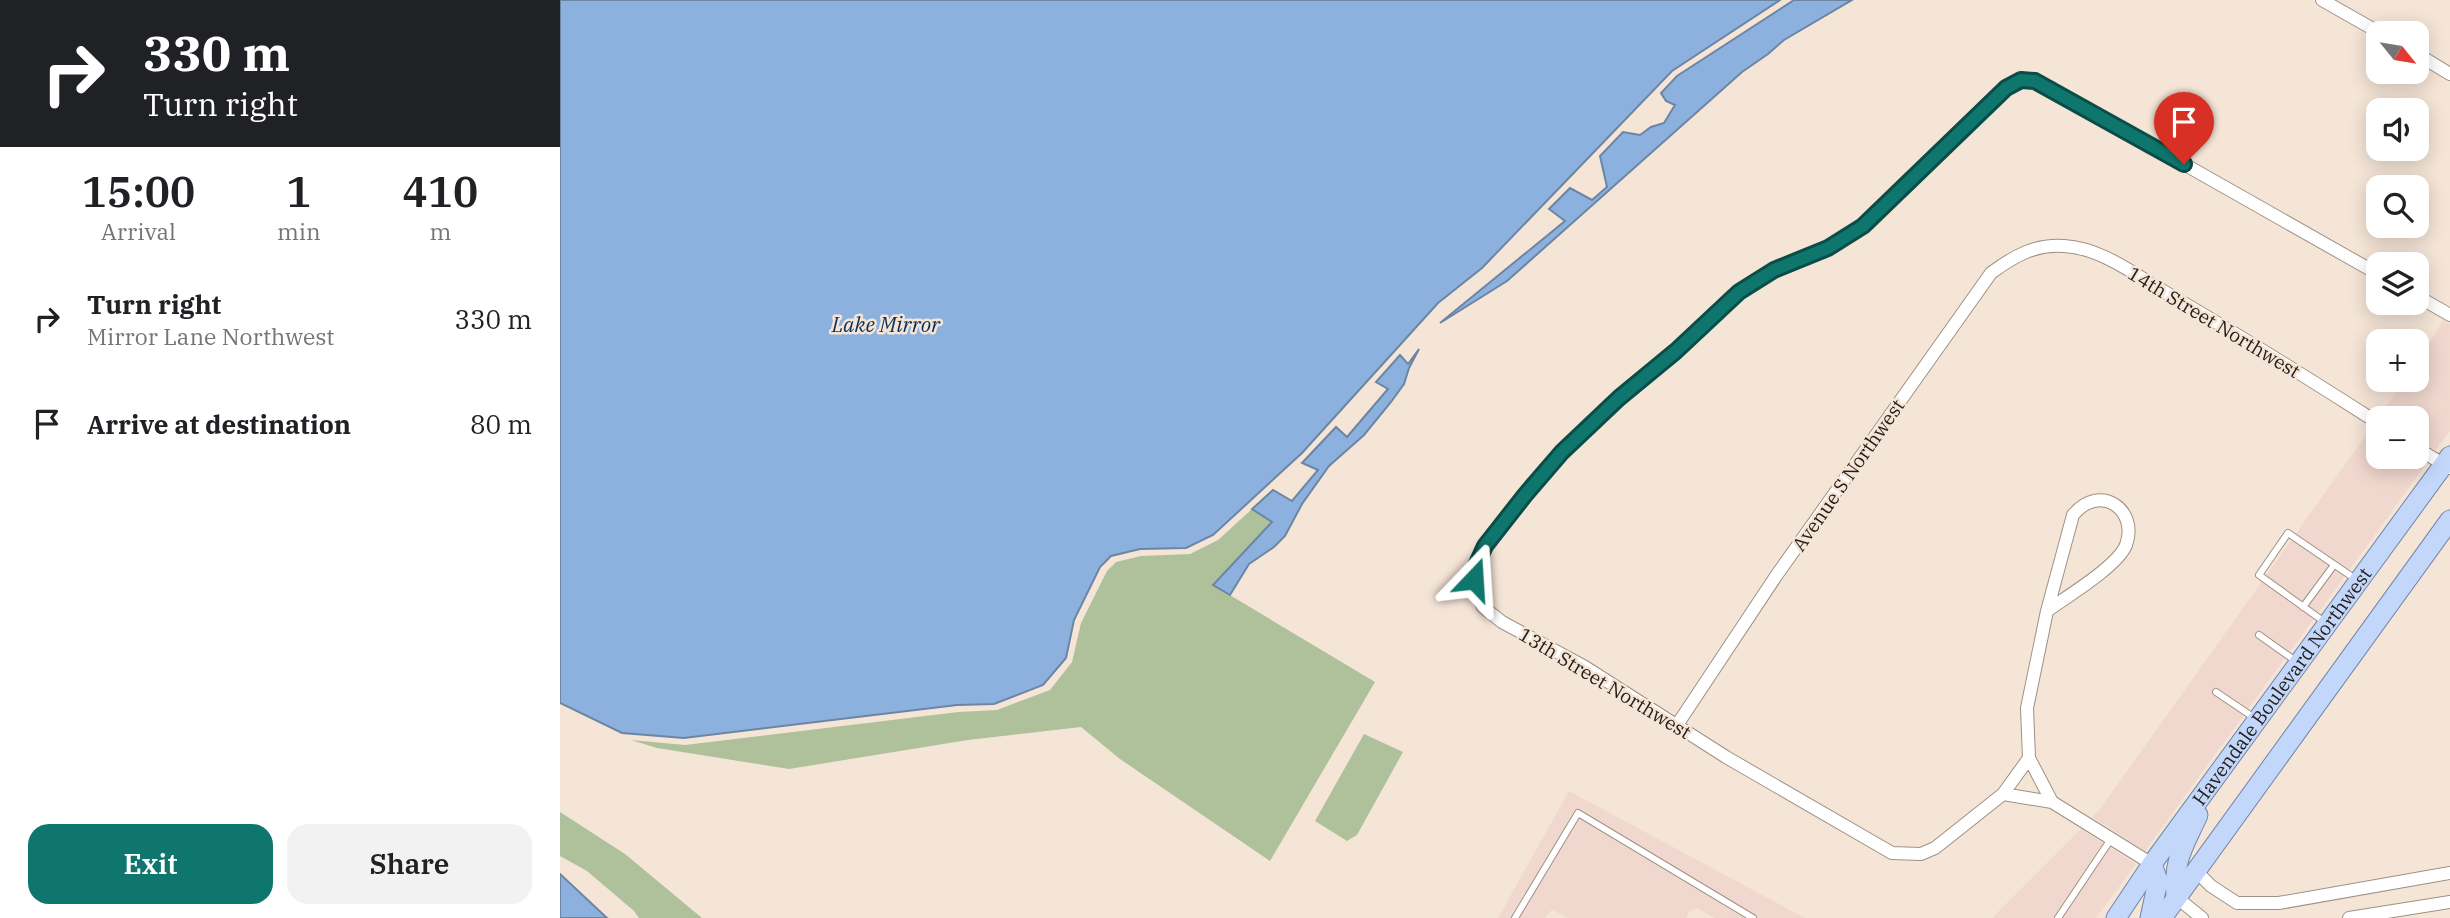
<!DOCTYPE html>
<meta charset="utf-8">
<style>
:root{--surface:#fff;--page:#f2f2f2;--text:#202124;--muted:#757577;--accent:#0f766e}
body{margin:0;font-family:"IBM Plex Serif",serif;background:var(--page);color:var(--text);height:100vh;display:flex;flex-direction:column;font-size:26px;white-space:nowrap}
*{box-sizing:border-box;margin:0}
p{font-size:23px;color:var(--muted)}
.icon{flex:none;width:38px;height:38px;fill:none;stroke:currentColor;stroke-width:2;stroke-linecap:round;stroke-linejoin:round}
.map{position:relative;flex:1;overflow:hidden}
.drawer{display:flex;flex-direction:column;background:var(--surface);width:560px}
.drawer>*{flex:none}
.banner{background:#202124;color:#fff;overflow:hidden}
.needle{width:46px;rotate:120deg}
.fabs{position:absolute;left:1806px;top:21px;display:grid;gap:14px}
.fabs a{display:grid;place-items:center;width:63px;height:63px;border-radius:14px;background:var(--surface);box-shadow:0 4px 18px #0003;font-size:35px}
.pin{position:absolute;display:grid;place-items:center;width:60px;height:60px;color:#fff;margin:-72px -30px;border-radius:50% 50% 50% 0;rotate:-45deg;box-shadow:0 0 7px #0007}
.pin .icon{rotate:45deg}
.me{position:absolute;width:77px;margin:-38px;rotate:20deg;stroke-linejoin:round;filter:drop-shadow(0 0 5px #0008)}
.turn{display:flex;align-items:center;gap:24px;height:147px;padding:0 28px;font-size:32px}
.turn .icon{width:91px;height:91px;stroke-width:2.5}
.turn b{display:block;font-size:49px;line-height:60px}
.eta{display:flex;justify-content:space-evenly;align-items:center;height:119px;text-align:center}
.eta b{font-size:42px;font-weight:600;line-height:49px}
.primary-button{display:flex;gap:14px;margin-top:auto;padding:14px 28px}
.primary-button a{flex:1;height:80px;border-radius:21px;background:var(--accent);color:#fff;font-size:28px;font-weight:600;line-height:80px;text-align:center}
.primary-button a+a{background:var(--page);color:var(--text)}
ul{padding:0;list-style:none}
li{display:flex;align-items:center;gap:21px;height:105px;padding:0 28px}
li div{flex:1}
li b{display:block;font-size:26px}
li em{font-style:normal}
main{display:flex;flex:1;min-height:0}
.map>svg:first-child{display:block}
</style>
<main>
<section class="drawer">
<div class="banner">
<div class="turn"><svg class="icon" aria-label="right" viewBox="0 0 24 24"><path d="M7 20v-9h11M14 6l5 5-5 5"/></svg><div><b>330 m</b>Turn right</div></div>
</div>
<div class="eta">
<div><b>15:00</b><p>Arrival</p></div>
<div><b>1</b><p>min</p></div>
<div><b>410</b><p>m</p></div>
</div>
<ul>
<li><svg class="icon" aria-label="right" viewBox="0 0 24 24"><path d="M7 20v-9h11M14 6l5 5-5 5"/></svg><div><b>Turn right</b><p>Mirror Lane Northwest</p></div><em>330 m</em></li>
<li><svg class="icon" aria-label="arrive" viewBox="0 0 24 24"><path d="M6 21V4h12l-3 4 3 4H6"/></svg><div><b>Arrive at destination</b></div><em>80 m</em></li>
</ul>
<div class="primary-button"><a>Exit</a><a>Share</a></div>
</section>
<div class="map">
<svg width="1890" height="918" viewBox="0 0 1890 918">
<rect width="100%" height="100%" fill="#f5e5d7"/>
<path fill="#f1d8cf" d="M1883 320 1890 324V431L1876 450 1857 438V418H1825L1820 415 1845 380H1857V363Z
M1811 428 1818 433V457H1856L1867 463 1585 851 1532 817 1540 809Z
M1009 791 1245 918H1154L1137 908 1130 911 1126 918H1009L992 910 984 918H938Z
M1521 829 1576 864 1536 918H1432Z"/>
<path fill="#afc19b" d="M692 509 712 521 653 585 815 682 710 861 560 759 521 727 408 740 229 769 97 748 71 740 125 745 398 712 437 710 490 690 512 662 521 623 547 571 556 562 581 556 630 554 658 540Z
M804 734 843 752 797 835 787 841 755 821Z
M0 812 65 854 142 918H79L74 911 27 871 0 856Z"/>
<path fill="#8cb1df" stroke="#6c85a3" stroke-width="2" d="M0 0H1220L1112 71 922 268 878 303 742 453 653 535 626 548 580 549 551 556 540 567 514 620 506 658 483 685 434 704 397 705 124 738 62 733 0 703Z
M1234 0H1292L1224 40 1208 54 1182 72 947 281 880 323 1005 221 989 209 1010 188 1032 200 1047 187 1040 156 1063 132 1080 135 1091 127 1104 123 1115 105 1106 101 1101 93 1117 76Z
M859 349 849 368 844 384 831 402 804 435 769 466 742 504 725 536 714 547 689 564 670 595 653 585 712 522 692 509 713 490 732 501 758 470 742 463 776 427 787 437 828 389 816 382 840 355 848 364Z
M0 874 47 918H0Z"/>
<g fill="none" stroke-linecap="round" stroke-linejoin="round">
<g stroke="#9f9184" stroke-width="8">
<path id="lane" d="M1743 607 1774 565
M1766 623 1699 575 1728 533 1797 580
M1699 635 1737 662
M1656 692 1696 719
M955 918 1018 813 1193 918
M1498 918 1551 839"/>
</g>
<g stroke="#9f9184" stroke-width="14">
<path id="street" d="M1762 0 1820 33
M1857 54 1890 74
M1857 296 1890 315
M1857 448 1889 468
M1117 725 1216 576 1431 273C1454 256 1475 244 1504 246 1541 248 1574 274 1605 292 1677 334 1748 378 1818 423
M1469 758 1492 802
M1443 794 1469 758 1467 708 1487 611 1513 515C1540 482 1579 510 1566 545 1558 566 1506 597 1487 611
M1592 864 1492 802 1443 794 1375 848 1361 854 1332 853 1166 757 1025 667 942 622 923 607 916 592 914 579 915 568 925 546 952 511 990 464 1059 398 1116 351 1179 292 1214 270 1268 248 1303 226 1436 96C1455 81 1465 76 1488 87L1818 274
M1635 870 1651 886 1677 903H1719L1890 873
M1616 897 1642 918
M1789 918 1890 902"/>
</g>
<g stroke="#7185aa" stroke-width="21">
<g id="primary">
<path d="M1616 897C1613 860 1623 848 1638 815"/>
<path id="s1" d="M1556 918 1592 864 1890 456"/>
<path d="M1590 918 1598 881 1592 864"/>
<path d="M1602 918 1890 520"/>
</g>
</g>
<use href="#lane" stroke="#fff" stroke-width="6"/>
<use href="#street" stroke="#fff" stroke-width="12"/>
<use href="#primary" stroke="#c3d7fb" stroke-width="19"/>
</g>
<g fill="none" stroke-linecap="round" stroke-linejoin="round">
<g stroke="#0a4d48" stroke-width="18">
<path id="route" d="M914 579 915 568 925 546 965 495 1002 452 1059 398 1116 351 1179 292 1214 270 1268 248 1303 226 1446 88 1461 80 1475 81 1624 164"/>
</g>
<use href="#route" stroke="#0f766e" stroke-width="12"/>
</g>
<g text-anchor="middle" dominant-baseline="central" stroke-width="5" stroke-linejoin="round" paint-order="stroke">
<g font-size="19" fill="#231d18" stroke="#f5e5d7">
<text transform="translate(1654 322) rotate(31)">14th Street Northwest</text>
<text transform="translate(1288 475) rotate(-55)">Avenue S Northwest</text>
<text transform="translate(1045 683) rotate(31)">13th Street Northwest</text>
<text stroke="none"><textPath href="#s1" startOffset="285">Havendale Boulevard Northwest</textPath></text>
</g>
<g font-size="21" font-style="italic" fill="#0b315b" stroke="#f5e5d7">
<text x="326" y="324">Lake Mirror</text>
</g>
</g>
</svg>
<div class="fabs">
<a><svg class="needle" viewBox="-14 -14 28 28"><path d="M0-13l5 13h-10z" fill="#e53935"/><path d="M0 13l5-13h-10z" fill="#757577"/></svg></a>
<a><svg class="icon" aria-label="sound" viewBox="0 0 24 24"><path d="M4 9h4l5-4v14l-5-4H4zM17 9q2 3 0 6"/></svg></a>
<a><svg class="icon" aria-label="search" viewBox="0 0 24 24"><circle cx="10" cy="10" r="6"/><path d="M15 15l6 6"/></svg></a>
<a><svg class="icon" aria-label="layers" viewBox="0 0 24 24"><path d="M12 4l9 5-9 5-9-5zM3 14l9 5 9-5"/></svg></a>
<a>+</a>
<a>−</a>
</div>
<div class="pin" style="left:1624px;top:164px;background:#d93025"><svg class="icon" aria-label="arrive" viewBox="0 0 24 24"><path d="M6 21V4h12l-3 4 3 4H6"/></svg></div>
<svg class="me" style="left:914px;top:579px" viewBox="-20 -20 40 40"><path d="M0-17L14 15 0 8-14 15z" fill="#0f766e" stroke="#fff" stroke-width="4"/></svg>
</div>
</main>
